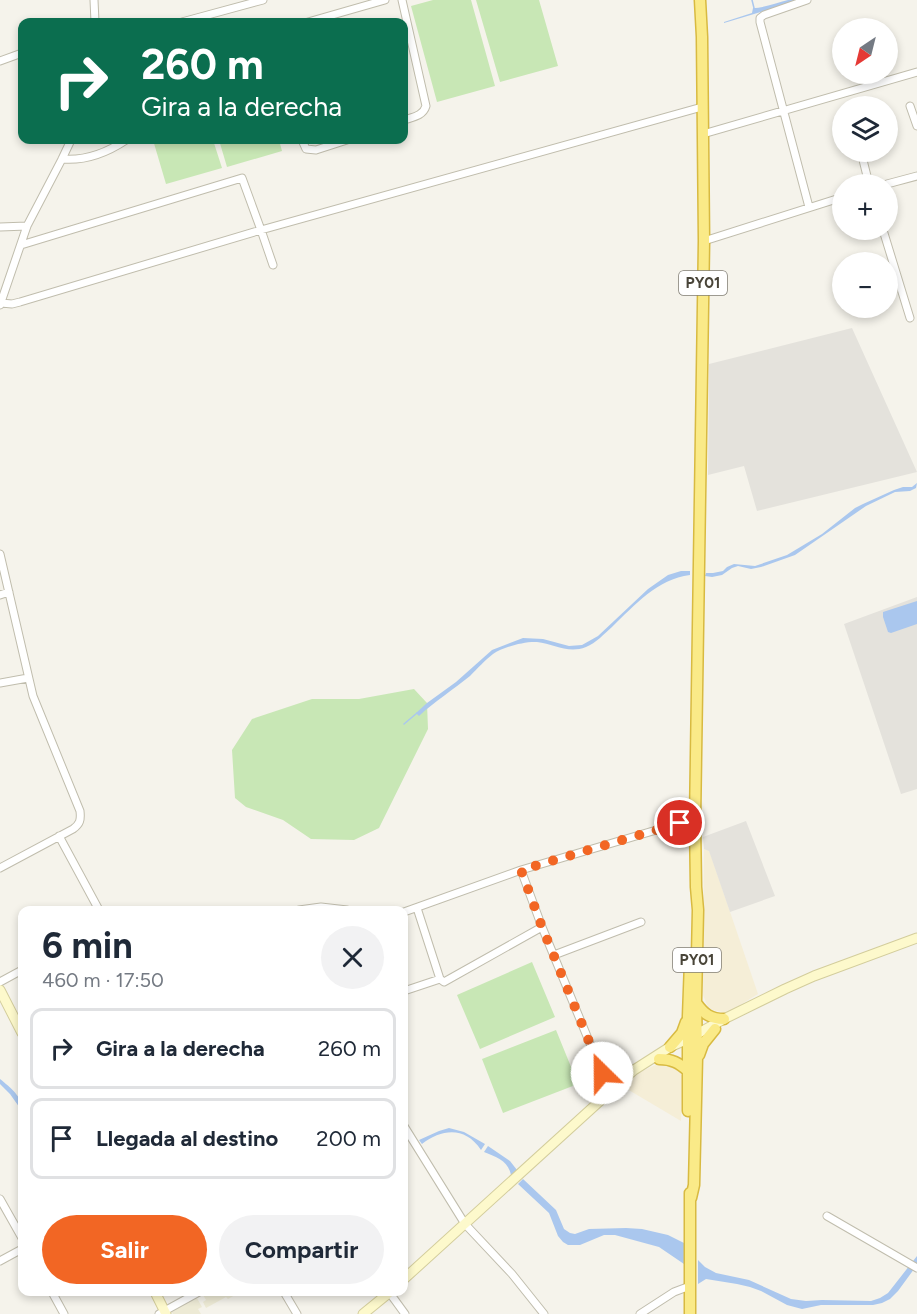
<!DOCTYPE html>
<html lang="es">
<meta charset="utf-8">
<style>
:root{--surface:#fff;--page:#f2f2f3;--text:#1f2937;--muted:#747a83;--line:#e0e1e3;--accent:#f26624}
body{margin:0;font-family:Figtree,sans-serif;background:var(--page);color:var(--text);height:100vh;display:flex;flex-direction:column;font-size:22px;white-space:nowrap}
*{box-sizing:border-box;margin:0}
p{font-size:20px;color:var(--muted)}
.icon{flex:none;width:33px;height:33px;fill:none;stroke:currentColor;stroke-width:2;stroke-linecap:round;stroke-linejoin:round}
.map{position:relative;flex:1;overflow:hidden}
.side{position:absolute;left:18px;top:906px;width:390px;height:390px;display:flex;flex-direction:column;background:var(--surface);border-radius:12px;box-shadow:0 3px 9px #0003}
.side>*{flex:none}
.guide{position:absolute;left:18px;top:18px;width:390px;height:126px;border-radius:12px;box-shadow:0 3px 9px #0003;background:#0b6e4f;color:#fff;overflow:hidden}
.needle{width:39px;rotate:215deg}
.fabs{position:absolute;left:832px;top:18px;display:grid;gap:12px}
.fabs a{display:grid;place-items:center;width:66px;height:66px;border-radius:50%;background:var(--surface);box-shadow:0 3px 9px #0003;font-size:30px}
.pin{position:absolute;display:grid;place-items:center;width:51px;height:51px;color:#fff;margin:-26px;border:3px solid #fff;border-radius:50%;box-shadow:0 2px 6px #0007}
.me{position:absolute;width:66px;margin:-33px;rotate:337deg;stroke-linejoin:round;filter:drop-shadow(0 0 4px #0008)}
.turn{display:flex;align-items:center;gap:21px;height:126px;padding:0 24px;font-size:27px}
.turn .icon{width:78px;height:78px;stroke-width:2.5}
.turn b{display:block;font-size:42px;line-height:51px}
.round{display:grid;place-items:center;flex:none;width:63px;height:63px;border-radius:32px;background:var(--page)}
.head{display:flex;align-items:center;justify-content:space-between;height:102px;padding:0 24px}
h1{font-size:36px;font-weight:700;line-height:45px}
.cta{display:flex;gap:12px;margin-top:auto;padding:12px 24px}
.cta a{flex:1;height:69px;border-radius:36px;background:var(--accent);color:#fff;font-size:24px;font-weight:700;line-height:69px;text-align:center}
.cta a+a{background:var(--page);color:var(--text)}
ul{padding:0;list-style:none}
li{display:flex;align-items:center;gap:18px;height:81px;margin:0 12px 9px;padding:0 12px;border:3px solid var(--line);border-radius:12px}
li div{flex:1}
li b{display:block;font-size:22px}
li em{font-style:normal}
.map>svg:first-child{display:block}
</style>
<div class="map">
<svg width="917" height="1314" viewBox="0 0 917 1314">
<rect width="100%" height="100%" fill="#f5f3eb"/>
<path fill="#f5eed7" d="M704 849 709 850 758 994 727 1013 713 1010 708 1007 703 995Z
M660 1063 676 1067 683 1077 681 1121 622 1086 640 1072Z"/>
<path fill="#e4e2dc" d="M852 328 917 472 757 511 744 466 708 475 709 364Z
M917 597V789L901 794 844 624Z
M746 821 775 896 730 912 709 851 704 849 703 837Z"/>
<path fill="#edead5" d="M209 1292 212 1293 214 1292H232L235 1295 228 1299 226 1297 206 1308 203 1302 206 1300 203 1295Z
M197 1298 202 1307 198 1309 201 1314H173L171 1311Z"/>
<path fill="#c8e7b5" d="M433 0H471L495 86 437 102 411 6Z
M476 0H539L558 66 500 82Z
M153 140H213L222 168 166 184Z
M219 140H279L282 151 227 167Z
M414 689 427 703 428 729 379 828 354 840 311 839 283 820 246 807 235 798 232 750 252 719 312 699H359Z
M532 962 555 1017 480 1049 457 995Z
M556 1030 578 1084 503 1113 482 1059Z"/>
<path fill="#aac7ee" d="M788 0H800L724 23V22L752 13 753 8C764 8 776 3 788 0Z
M917 483 916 488 910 491 895 492 866 506 795 555 761 567 751 569 738 566 732 568 722 575 712 577 705 576 706 573H713L723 571 727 567 734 564 755 566 787 555 822 534 855 508 863 504 894 490 903 487H912Z
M681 571H690V575C657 579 635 605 612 627 604 634 596 643 586 647 568 654 554 644 537 642 525 641 503 647 493 654 485 660 477 669 470 676 453 690 435 701 419 716L416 713 427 703 456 682 492 650 523 638 543 639 569 646 582 645 598 636 648 589 668 575Z
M917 601V624L891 633 888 632 883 617V612Z
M0 1079C11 1088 23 1097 22 1111L10 1094 0 1084Z
M449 1128 464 1132 485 1144 481 1150C465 1126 442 1129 422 1144L419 1140 439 1131Z
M488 1146 510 1161 517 1170 511 1175C508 1161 497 1157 484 1152Z
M523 1179 556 1210 564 1229 570 1233 575 1234 589 1229 626 1228 642 1229 668 1235 684 1243V1264L659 1247 615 1235H604L580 1245H568L563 1242 558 1236 549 1213 518 1184Z
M917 1256V1265L898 1291 890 1299 882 1303 873 1305H821L802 1309 787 1305 761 1291 750 1287 737 1284 706 1279 698 1284V1260L705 1267 716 1273 749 1280 791 1299 806 1301 822 1300 871 1301 880 1298 888 1293Z"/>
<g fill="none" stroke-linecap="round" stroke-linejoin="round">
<path stroke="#aac7ee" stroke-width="1.5" d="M752 0 754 8
M404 724 417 713"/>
<g stroke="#c0bdad" stroke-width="9">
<path id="minor" d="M94 0 95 22
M402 0 426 106C423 116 413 117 404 120
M807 0 764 15 760 18V22L809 207
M182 22 263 0
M308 22 385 0
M0 61 22 53
M910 106 917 126
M703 134 917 72
M302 140 306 149 316 150 347 140
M861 152 869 184
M62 159C85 161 108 152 126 140
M887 184 917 176
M0 227 27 226
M883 230 910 318
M704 241 843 197
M21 245 242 178 261 230 702 107
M1 303 12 304 20 302 261 230 273 265
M0 305 27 226 62 159 71 140
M0 554 33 696 80 811C81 820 80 824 73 829L0 868
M0 595 9 592
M0 683 28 678
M59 836 99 910
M521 870 542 927 610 1092
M417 908 440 979
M299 910 321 907 347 910
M404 912 521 870 680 823 695 821
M554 955 641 922
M0 982 22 970
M404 991 440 979 444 982 542 927
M404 1126 465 1224 512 1274 544 1314
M0 1199 22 1238
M827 1216 917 1268
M0 1261 22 1249
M52 1292 64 1314
M284 1292 297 1314
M389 1292 405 1314
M159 1314 199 1292
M640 1314 674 1292 690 1286"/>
</g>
<g stroke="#d3cd9c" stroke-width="11">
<path id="secondary" d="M0 990 22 1033
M404 1279 634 1070 670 1047 688 1039 724 1019 785 989 814 976 917 938
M155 1292 166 1314
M363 1314 390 1292"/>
</g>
<g stroke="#d8ba41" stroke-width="13">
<path id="trunk" d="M697 1004C704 1014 711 1019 724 1019
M670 1047 682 1033 686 1022
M699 1055 703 1044 715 1029
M659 1059C672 1059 679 1063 688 1071
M688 1111V1016L690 962
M691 1198 694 1185 697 1058 696 1000 698 910 696 887 695 821 704 241 702 37 700 0
M690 1314V1193"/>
</g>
<use href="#minor" stroke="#fff" stroke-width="7"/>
<use href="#secondary" stroke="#fdf9cc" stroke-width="9"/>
<use href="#trunk" stroke="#faea88" stroke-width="10"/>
</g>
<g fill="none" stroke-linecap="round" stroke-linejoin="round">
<path stroke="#f26624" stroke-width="10" stroke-dasharray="0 18" d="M602 1073 542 927 521 870 680 823"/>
</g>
<g text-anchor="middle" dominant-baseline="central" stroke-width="6" stroke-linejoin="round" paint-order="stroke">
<g fill="#fff" stroke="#807d74" stroke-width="1.5">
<rect x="679" y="271" width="48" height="24" rx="4.5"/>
<rect x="673" y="948" width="48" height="24" rx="4.5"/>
</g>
<g font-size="15" font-weight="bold" fill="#494539">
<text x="703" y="283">PY01</text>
<text x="697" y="960">PY01</text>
</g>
</g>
</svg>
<div class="fabs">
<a><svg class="needle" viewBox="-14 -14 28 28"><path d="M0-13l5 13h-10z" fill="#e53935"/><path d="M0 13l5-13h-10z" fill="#747a83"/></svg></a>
<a><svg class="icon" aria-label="layers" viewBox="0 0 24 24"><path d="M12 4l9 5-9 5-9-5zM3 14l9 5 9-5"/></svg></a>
<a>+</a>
<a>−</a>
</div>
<div class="pin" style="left:680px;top:823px;background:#d93025"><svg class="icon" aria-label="arrive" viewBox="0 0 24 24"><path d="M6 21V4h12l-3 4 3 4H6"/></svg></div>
<svg class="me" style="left:602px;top:1073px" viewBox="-20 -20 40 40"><circle r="19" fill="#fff"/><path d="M0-13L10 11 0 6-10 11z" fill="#f26624"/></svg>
<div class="guide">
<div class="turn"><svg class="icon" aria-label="right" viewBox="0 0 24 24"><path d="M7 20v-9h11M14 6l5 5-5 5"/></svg><div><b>260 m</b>Gira a la derecha</div></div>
</div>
<section class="side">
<div class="head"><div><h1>6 min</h1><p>460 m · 17:50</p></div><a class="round"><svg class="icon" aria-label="close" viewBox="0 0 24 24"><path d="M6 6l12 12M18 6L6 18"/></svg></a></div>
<ul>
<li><svg class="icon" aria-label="right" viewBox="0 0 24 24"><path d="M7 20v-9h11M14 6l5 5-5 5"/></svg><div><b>Gira a la derecha</b></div><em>260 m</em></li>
<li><svg class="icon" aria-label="arrive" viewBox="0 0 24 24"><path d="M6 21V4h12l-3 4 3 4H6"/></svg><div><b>Llegada al destino</b></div><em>200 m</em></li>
</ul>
<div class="cta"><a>Salir</a><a>Compartir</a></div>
</section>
</div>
